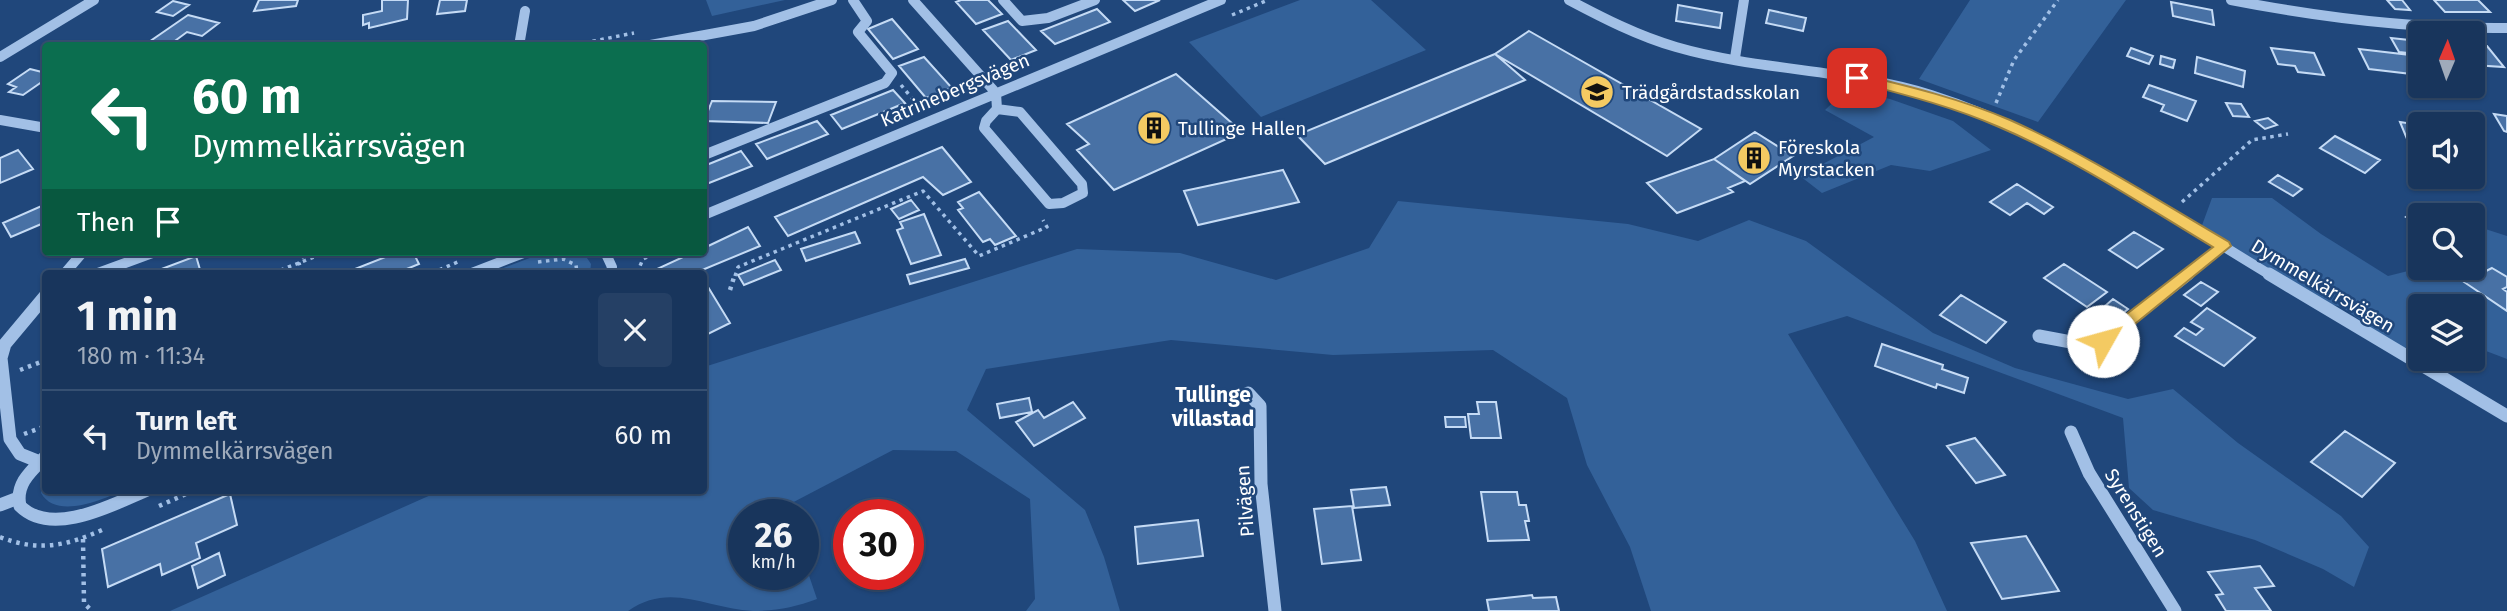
<!DOCTYPE html>
<meta charset="utf-8">
<style>
:root{--surface:#18355c;--page:#254065;--text:#f1f3f6;--muted:#9fabbb;--line:#365072}
body{margin:0;font-family:"Fira Sans",sans-serif;background:var(--page);color:var(--text);height:100vh;display:flex;flex-direction:column;font-size:26px;white-space:nowrap}
*{box-sizing:border-box;margin:0}
p{font-size:23px;color:var(--muted)}
.icon{flex:none;width:38px;height:38px;fill:none;stroke:currentColor;stroke-width:2;stroke-linecap:round;stroke-linejoin:round}
.map{position:relative;flex:1;overflow:hidden}
.drawer{position:absolute;left:42px;top:270px;width:665px;height:224px;display:flex;flex-direction:column;background:var(--surface);border-radius:7px;box-shadow:0 2px 5px #0004,0 0 0 2px var(--line)}
.drawer>*{flex:none}
.hud{position:absolute;left:42px;top:42px;width:665px;height:214px;border-radius:7px;box-shadow:0 2px 5px #0004,0 0 0 2px var(--line);background:#0b6e4f;color:#fff;overflow:hidden}
.needle{width:46px;rotate:2deg}
.tools{position:absolute;left:2408px;top:21px;display:grid;gap:14px}
.tools a{display:grid;place-items:center;width:77px;height:77px;border-radius:7px;background:var(--surface);box-shadow:0 2px 5px #0004,0 0 0 2px var(--line);font-size:35px}
.speed{position:absolute;left:728px;top:499px;display:flex;gap:14px;font-size:35px;font-weight:700;text-align:center}
.speed>*{display:grid;place-content:center;width:91px;height:91px;border-radius:50%;background:var(--surface);box-shadow:0 2px 5px #0004,0 0 0 2px var(--line);line-height:1}
.speed small{font-size:18px;font-weight:400}
.speed .limit{border:10px solid #d22;background:#fff;color:#111}
.pin{position:absolute;display:grid;place-items:center;width:60px;height:60px;color:#fff;margin:-30px;border-radius:14px;box-shadow:0 4px 10px #0006}
.me{position:absolute;width:77px;margin:-38px;rotate:52deg;stroke-linejoin:round;filter:drop-shadow(0 0 5px #0008)}
.turn{display:flex;align-items:center;gap:24px;height:147px;padding:0 35px;font-size:32px}
.turn .icon{width:91px;height:91px;stroke-width:2.5}
.turn b{display:block;font-size:49px;line-height:60px}
.then{display:flex;align-items:center;height:66px;padding:0 35px;background:#0003;gap:14px;font-size:26px}
.round{display:grid;place-items:center;flex:none;width:74px;height:74px;border-radius:7px;background:var(--page)}
.overview{display:flex;align-items:center;justify-content:space-between;height:119px;padding:0 35px}
h1{font-size:42px;font-weight:700;line-height:52px}
ul{padding:0;list-style:none}
li{display:flex;align-items:center;gap:21px;height:91px;padding:0 35px;border-top:2px solid var(--line)}
li div{flex:1}
li b{display:block;font-size:26px}
li em{font-style:normal}
.map>svg:first-child{display:block}
</style>
<div class="map">
<svg width="2507" height="611" viewBox="0 0 2507 611">
<rect width="100%" height="100%" fill="#20477b"/>
<path fill="#336199" d="M706 0H785L712 16Z
M1300 0H1371L1426 50 1261 117 1189 42Z
M1970 0H2126L2038 122 1919 79Z
M1847 89 1890 99 1953 121 1991 150 1930 171 1891 165 1822 193 1800 176 1874 137 1825 110Z
M2212 198H2272L2321 234 2388 276 2420 268H2473V225L2507 236V359L2473 346V306H2420V344L2401 349 2342 307 2315 301 2201 228Z
M1398 201 1628 224 1698 241 1749 220 1806 241 1933 333 2015 368 2128 399 2173 389 2238 443 2341 516 2369 547 2354 587 2323 569 2255 540 2153 510 2129 488 2123 418 1847 316 1788 334 1915 541 1947 611H1651L1630 547 1587 465 1567 398 1493 350 1333 355 1171 340 986 369 967 410 1085 510 1104 557 1120 611H1026L1035 599 1030 499 956 451 893 450 786 506 789 514H744V574H803V558L817 599C795 607 777 611 753 611 708 609 670 581 628 611H170L442 490H704V367L1077 249 1180 253 1276 280 1369 248Z
M556 252 585 255 591 264 590 273H490L535 256Z
M45 478 46 490H126C104 498 57 521 41 493Z"/>
<path fill="#4871a5" stroke="#c5dbf5" stroke-width="2" d="M259 0H298L296 6 254 11Z
M382 0H408L407 19 369 28V23L363 25V15L382 11Z
M440 0H467L465 11 437 14Z
M961 0H988L1002 14 976 24 956 2Z
M1123 0H1160L1135 11Z
M2387 0H2402L2410 10 2395 9Z
M2434 0H2478L2490 12H2445Z
M173 1 189 5 173 16 157 12Z
M2171 2 2212 10 2214 25 2173 16Z
M1678 5 1722 13 1720 28 1676 21Z
M1097 9 1110 22 1055 44 1041 31Z
M1769 10 1806 18 1803 31 1766 23Z
M188 15 219 23 202 36 187 32 168 46 146 44Z
M892 19 918 49 893 59 868 29Z
M1008 21 1036 50 1011 60 983 30Z
M1529 31 1701 129 1667 156 1495 54Z
M2391 38 2409 40 2417 54 2399 52Z
M2473 45 2487 46 2504 67 2473 65Z
M2131 48 2153 56 2149 64 2127 56Z
M2271 48 2314 53 2324 75 2298 72 2295 66 2278 64Z
M2359 49 2410 55 2420 75 2369 69Z
M1495 54 1525 80 1325 164 1297 135Z
M2161 56 2175 60 2173 68 2160 64Z
M924 57 952 88 926 98 899 66Z
M2197 57 2245 71 2243 87 2195 73Z
M30 69 46 73V79L23 95 9 92 16 87 8 84Z
M1176 74 1242 132 1114 190 1077 150 1089 144 1067 124Z
M2149 85 2196 101 2187 121 2161 111 2164 105 2143 97Z
M893 90 905 103 842 129 831 115Z
M712 101 776 102 768 123 704 121Z
M2226 103 2241 104 2249 117 2233 116Z
M2494 114 2507 116V132L2504 131Z
M2268 118 2277 125 2265 129 2255 121Z
M817 121 828 134 767 159 756 144Z
M2400 122 2420 125V142L2407 139Z
M1755 132 1793 156 1750 184 1714 159Z
M2335 136 2380 160 2365 173 2320 148Z
M942 147 971 182 943 195 923 177 788 236 775 217Z
M18 150 33 169 0 183V158Z
M741 151 752 166 704 185V166Z
M1714 159 1745 181 1728 188 1733 192 1677 213 1647 183Z
M1283 170 1299 202 1198 225 1184 191Z
M2278 175 2302 189 2293 196 2269 182Z
M2017 184 2053 207 2044 214 2027 203 2010 215 1990 202Z
M979 192 1016 236 995 245 990 239 983 242 958 210 963 208 958 202Z
M911 200 919 210 899 219 891 209Z
M46 204V222L11 237 3 223Z
M2423 206 2440 215H2420V225L2406 217Z
M924 214 941 255 911 264 897 230 903 228 900 222Z
M748 227 760 246 695 273H661L657 269 694 252H704V248Z
M855 232 860 243 806 261 801 249Z
M2134 232 2163 249 2137 268 2109 250Z
M398 252H413L419 264 397 273H345Z
M196 256 201 273H151Z
M965 259 969 268 910 284 907 275Z
M775 260 781 270 744 285 738 275Z
M2064 264 2107 292 2087 307 2044 278Z
M2492 268 2507 277V287L2503 289 2507 292V311L2464 282Z
M705 282 730 323 704 336V283Z
M2201 282 2218 292 2201 306 2184 295Z
M1961 295 2006 322 1986 343 1940 315Z
M2113 299 2128 309 2111 323 2096 314Z
M2207 308 2255 338 2224 366 2175 336 2184 328 2196 335 2203 329 2191 322Z
M1882 344 1943 365 1942 369 1968 378 1964 393 1937 384 1936 388 1875 366Z
M1029 398 1032 412 1000 418 997 404Z
M1073 402 1085 418 1034 446 1016 422 1038 410 1044 418Z
M1477 402H1496L1501 438H1471L1468 414H1479Z
M1445 417H1465L1466 427H1446Z
M2345 431 2395 463 2362 497 2311 462Z
M1975 438 2005 475 1976 483 1947 446Z
M1386 487 1390 505 1354 508 1351 490Z
M1481 492H1517L1519 505H1526L1529 521H1525L1529 540 1488 541Z
M230 494 237 525 196 543 200 558 162 575 160 564 108 587 102 549Z
M1352 506 1361 560 1322 564 1314 509Z
M1198 520 1203 556 1138 564 1135 527Z
M2026 536 2059 591 2002 599 1971 543Z
M219 553 225 575 198 588 192 566Z
M2260 566 2274 586 2255 588 2271 611H2226L2216 595 2223 594 2208 572Z
M1532 595 1533 598 1556 597 1559 611H1489L1487 600Z"/>
<g fill="none" stroke-linecap="round" stroke-linejoin="round">
<path stroke="#a2c0e6" stroke-width="3.5" stroke-dasharray="3.5 4.5" stroke-linecap="butt" d="M1232 15 1268 0
M569 46 634 33
M901 85 920 108
M1996 103 2014 60 2058 0
M2182 202 2252 140 2288 134
M640 252 643 259
M538 262 563 259 576 265 577 273
M273 273 327 252
M302 273 299 263 305 252
M432 273 460 261
M637 273 643 259 658 252
M735 276 738 267 923 191 979 256 1047 227 1043 220"/>
<path stroke="#a2c0e6" stroke-width="4.5" stroke-dasharray="3.5 5" stroke-linecap="butt" d="M730 290 735 274
M20 370 46 360
M24 434 46 426
M79 490 92 492
M159 506 195 490
M0 537C38 552 66 546 102 530
M83 539 84 603 92 611"/>
<path stroke="#a2c0e6" stroke-width="10" d="M913 0 996 93 997 109
M1003 0 1022 21 1048 18 1095 0
M1569 0C1603 18 1638 36 1676 47 1759 71 1848 69 1931 95 2054 134 2162 210 2272 276
M2231 0C2323 18 2414 29 2507 28
M519 46 525 11
M645 46 754 26 832 0
M0 57 94 0
M1735 58 1744 0
M997 109 1020 112 1082 184 1083 193 1063 203 1049 204 984 128 986 121Z
M0 120 46 128
M704 155 885 83 892 73 858 32 867 21 853 0
M704 215 1221 0
M605 252 612 267 610 273
M65 273 83 252
M98 273 155 252
M472 273 526 252
M2186 276 2224 246"/>
<path stroke="#a2c0e6" stroke-width="13" d="M2269 274 2507 416
M2039 336 2087 345 2103 341 2188 274
M1248 393 1260 406 1261 484 1275 611
M2071 432 2089 473 2175 611
M45 457C31 471 15 484 20 506 52 538 114 504 147 490
M40 462 20 454 10 439 1 358 5 344 46 295
M0 505 18 498"/>
</g>
<path fill="#f4ca62" stroke="#9f8340" stroke-width="2" d="M1857 74C1909 86 1961 99 2010 120 2086 154 2157 200 2229 242L2231 246 2109 345H2097L2095 341 2097 337 2213 247C2143 205 2074 159 1999 127 1951 106 1902 94 1852 81L1850 78Z"/>
<defs>
<g id="school-disc" transform="scale(1.75)"><circle r="9.5" fill="#f4ca62" stroke="#20477b"/><path d="M0-5L7-2L0 1L-7-2ZM-4 1L0 2.5L4 1V4Q0 6-4 4Z" fill="#111"/></g>
<g id="building-disc" transform="scale(1.75)"><circle r="9.5" fill="#f4ca62" stroke="#20477b"/><path d="M-4-6H4V6H1V3H-1V6H-4ZM-2.5-4.3h1.7v1.8h-1.7ZM.8-4.3h1.7v1.8H.8ZM-2.5-1h1.7V.8h-1.7ZM.8-1h1.7V.8H.8Z" fill="#111"/></g>
</defs>
<g fill-rule="evenodd">
<use href="#school-disc" x="1597" y="92"/>
<use href="#building-disc" x="1154" y="128"/>
<use href="#building-disc" x="1754" y="158"/>
</g>
<g text-anchor="middle" dominant-baseline="central" stroke-width="5" stroke-linejoin="round" paint-order="stroke">
<g font-size="19" fill="#fff" stroke="#20477b">
<text transform="translate(955 90) rotate(-23)">Katrinebergsvägen</text>
<text transform="translate(2323 286) rotate(31)">Dymmelkärrsvägen</text>
<text transform="translate(1245 501) rotate(-94)">Pilvägen</text>
<text transform="translate(2136 513) rotate(58)">Syrenstigen</text>
</g>
<g font-size="19" fill="#fff" stroke="#20477b" text-anchor="start">
<text x="1622" y="92">Trädgårdstadsskolan</text>
<text x="1178" y="128">Tullinge Hallen</text>
<text x="1778" y="147">Föreskola<tspan x="1778" dy="22">Myrstacken</tspan></text>
</g>
<g font-size="21" font-weight="bold" fill="#fff" stroke="#20477b">
<text x="1213" y="395">Tullinge<tspan x="1213" dy="24">villastad</tspan></text>
</g>
</g>
</svg>
<div class="tools">
<a><svg class="needle" viewBox="-14 -14 28 28"><path d="M0-13l5 13h-10z" fill="#e53935"/><path d="M0 13l5-13h-10z" fill="#9fabbb"/></svg></a>
<a><svg class="icon" aria-label="sound" viewBox="0 0 24 24"><path d="M4 9h4l5-4v14l-5-4H4zM17 9q2 3 0 6"/></svg></a>
<a><svg class="icon" aria-label="search" viewBox="0 0 24 24"><circle cx="10" cy="10" r="6"/><path d="M15 15l6 6"/></svg></a>
<a><svg class="icon" aria-label="layers" viewBox="0 0 24 24"><path d="M12 4l9 5-9 5-9-5zM3 14l9 5 9-5"/></svg></a>
</div>
<div class="speed"><div>26<small>km/h</small></div><div class="limit">30</div></div>
<div class="pin" style="left:1857px;top:78px;background:#d93025"><svg class="icon" aria-label="arrive" viewBox="0 0 24 24"><path d="M6 21V4h12l-3 4 3 4H6"/></svg></div>
<svg class="me" style="left:2103px;top:341px" viewBox="-20 -20 40 40"><circle r="19" fill="#fff"/><path d="M0-13L10 11 0 6-10 11z" fill="#f4ca62"/></svg>
<div class="hud">
<div class="turn"><svg class="icon" aria-label="left" viewBox="0 0 24 24"><path d="M17 20v-9H6M10 6l-5 5 5 5"/></svg><div><b>60 m</b>Dymmelkärrsvägen</div></div>
<div class="then">Then<svg class="icon" aria-label="arrive" viewBox="0 0 24 24"><path d="M6 21V4h12l-3 4 3 4H6"/></svg></div>
</div>
<section class="drawer">
<div class="overview"><div><h1>1 min</h1><p>180 m · 11:34</p></div><a class="round"><svg class="icon" aria-label="close" viewBox="0 0 24 24"><path d="M6 6l12 12M18 6L6 18"/></svg></a></div>
<ul>
<li><svg class="icon" aria-label="left" viewBox="0 0 24 24"><path d="M17 20v-9H6M10 6l-5 5 5 5"/></svg><div><b>Turn left</b><p>Dymmelkärrsvägen</p></div><em>60 m</em></li>
</ul>
</section>
</div>
